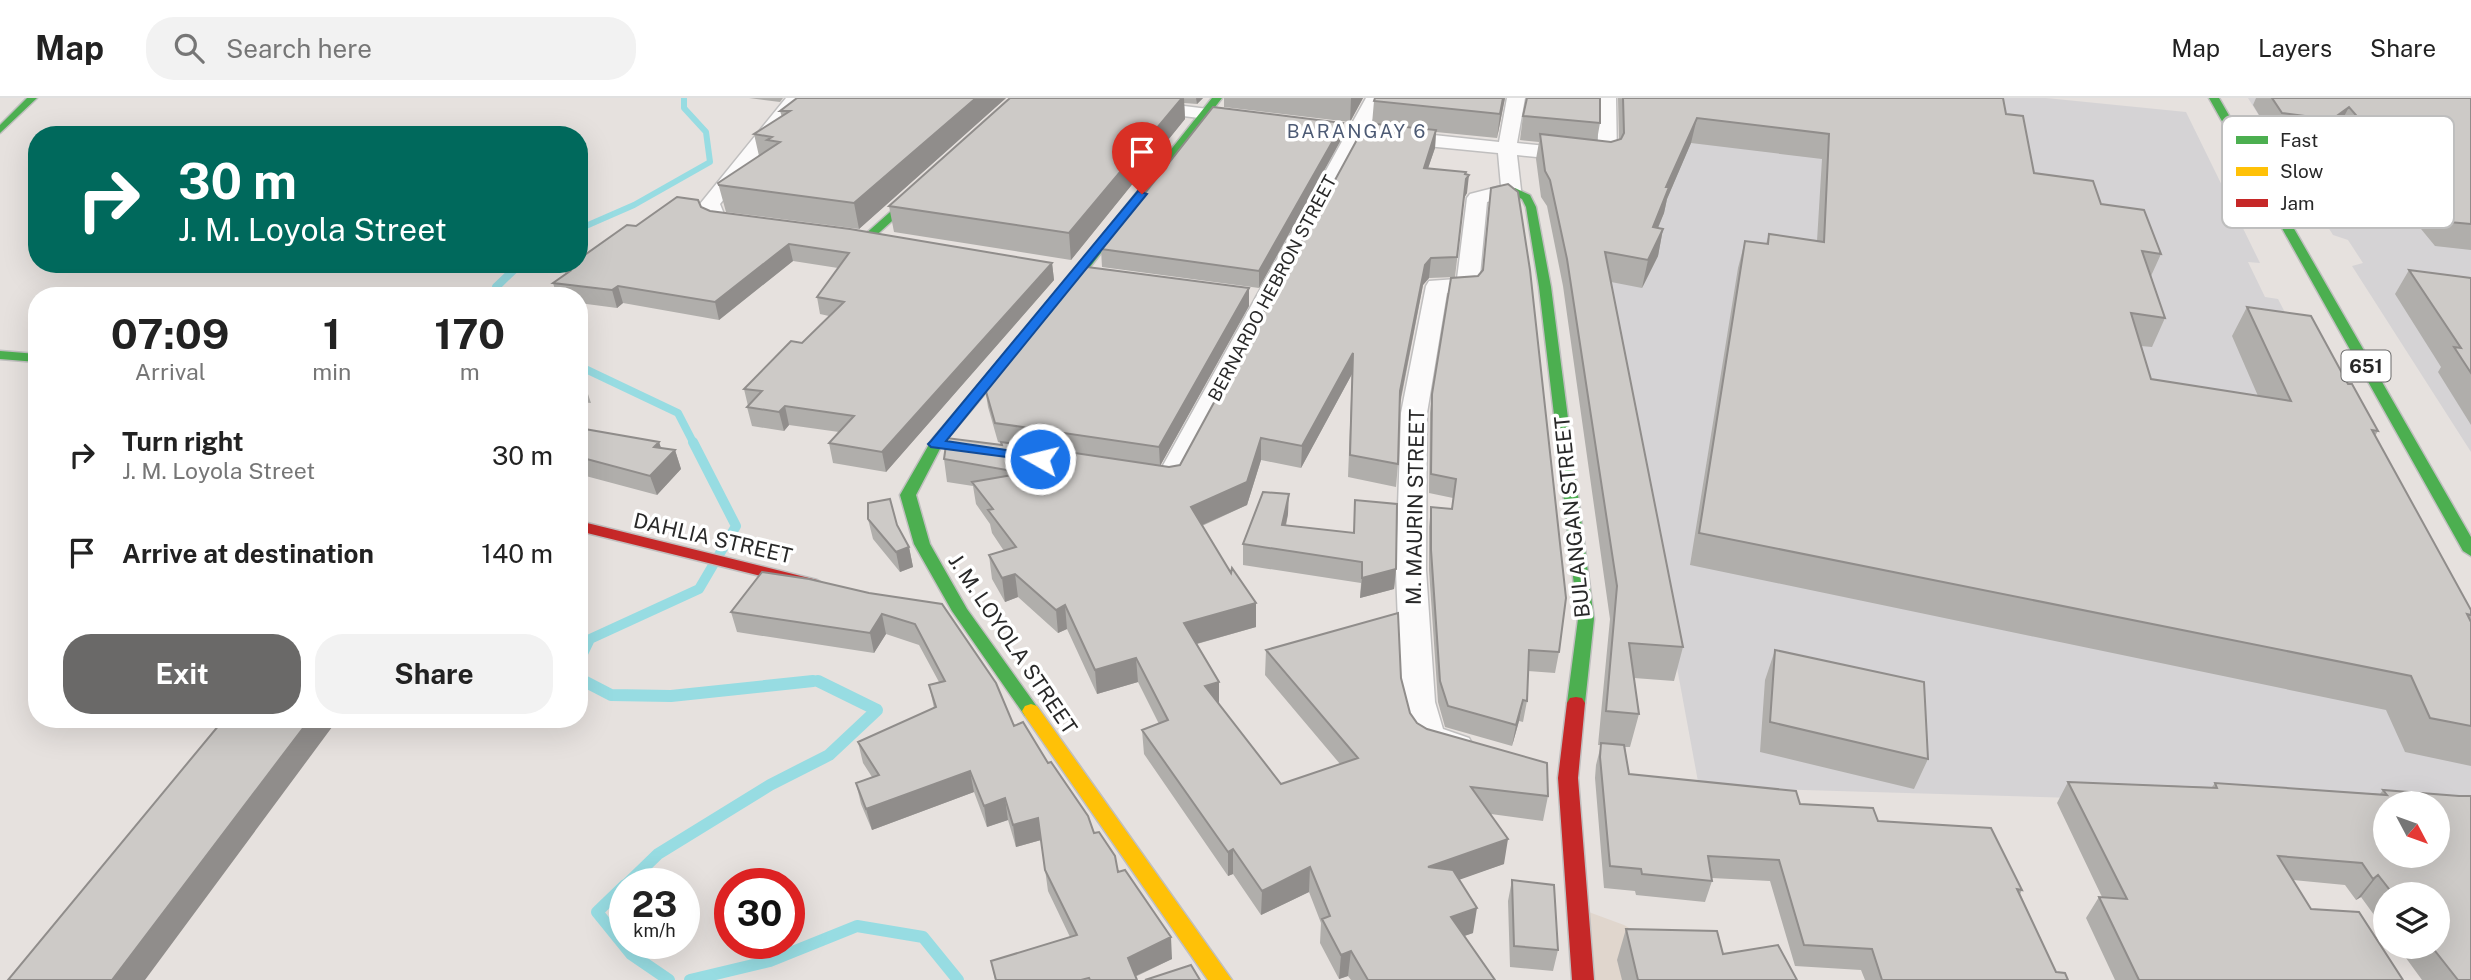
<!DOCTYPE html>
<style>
:root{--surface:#fff;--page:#f2f2f2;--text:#222;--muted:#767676;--line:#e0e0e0;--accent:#6a6968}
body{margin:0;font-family:"Public Sans",sans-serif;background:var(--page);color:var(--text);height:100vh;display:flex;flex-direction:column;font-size:26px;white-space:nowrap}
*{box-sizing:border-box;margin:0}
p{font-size:23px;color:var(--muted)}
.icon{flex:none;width:38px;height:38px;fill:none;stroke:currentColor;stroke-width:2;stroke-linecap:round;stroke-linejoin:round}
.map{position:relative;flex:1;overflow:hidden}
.details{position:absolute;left:28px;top:189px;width:560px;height:441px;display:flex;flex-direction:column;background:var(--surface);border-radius:28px;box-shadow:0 7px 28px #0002}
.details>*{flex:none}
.top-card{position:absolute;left:28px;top:28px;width:560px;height:147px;border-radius:28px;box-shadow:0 7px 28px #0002;background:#00695c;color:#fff;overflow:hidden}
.needle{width:46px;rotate:131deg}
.fabs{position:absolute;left:2373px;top:693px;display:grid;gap:14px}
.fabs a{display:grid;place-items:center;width:77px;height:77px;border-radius:50%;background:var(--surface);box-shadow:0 7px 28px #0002;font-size:35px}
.speed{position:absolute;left:609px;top:770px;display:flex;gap:14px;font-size:35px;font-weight:700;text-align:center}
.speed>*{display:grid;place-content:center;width:91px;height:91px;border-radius:50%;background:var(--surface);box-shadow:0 7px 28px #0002;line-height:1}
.speed small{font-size:18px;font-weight:400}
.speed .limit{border:10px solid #d22;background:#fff;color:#111}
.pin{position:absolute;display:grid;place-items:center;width:60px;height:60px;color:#fff;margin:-72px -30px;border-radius:50% 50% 50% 0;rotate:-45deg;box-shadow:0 0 7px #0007}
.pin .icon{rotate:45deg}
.me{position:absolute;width:77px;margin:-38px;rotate:278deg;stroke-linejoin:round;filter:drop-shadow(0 0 5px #0008)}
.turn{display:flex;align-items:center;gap:24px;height:147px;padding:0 35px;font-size:32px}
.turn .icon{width:91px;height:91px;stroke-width:2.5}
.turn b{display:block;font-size:49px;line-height:60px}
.eta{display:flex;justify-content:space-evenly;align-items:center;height:119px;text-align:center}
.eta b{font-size:42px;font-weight:700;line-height:49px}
.primary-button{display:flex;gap:14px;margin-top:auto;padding:14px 35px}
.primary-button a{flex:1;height:80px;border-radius:28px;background:var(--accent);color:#fff;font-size:28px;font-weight:700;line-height:80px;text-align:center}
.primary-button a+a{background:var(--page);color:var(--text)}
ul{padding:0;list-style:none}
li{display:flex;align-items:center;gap:21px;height:98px;padding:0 35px}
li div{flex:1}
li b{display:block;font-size:26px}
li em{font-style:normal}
header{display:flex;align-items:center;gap:42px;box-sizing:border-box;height:98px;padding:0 35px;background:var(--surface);border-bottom:2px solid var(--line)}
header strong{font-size:33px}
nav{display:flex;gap:38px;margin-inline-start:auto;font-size:24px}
.search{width:490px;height:63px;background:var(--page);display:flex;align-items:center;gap:18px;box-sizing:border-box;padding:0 24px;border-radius:28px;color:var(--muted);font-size:26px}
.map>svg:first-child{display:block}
</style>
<header>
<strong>Map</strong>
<div class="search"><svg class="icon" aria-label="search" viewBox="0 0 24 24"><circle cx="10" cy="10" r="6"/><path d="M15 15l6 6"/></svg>Search here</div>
<nav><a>Map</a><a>Layers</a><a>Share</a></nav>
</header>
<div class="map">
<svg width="2471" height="882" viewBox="0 0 2471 882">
<rect width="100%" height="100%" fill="#e6e1de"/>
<path fill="#d5d3d5" d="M1665 0H2046L2186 14 2260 165 2248 164 2265 199 2278 201 2471 573V711L2438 705H2385V709L1699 689 1584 65 1673 75Z
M2248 0H2471V354L2352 168 2363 165 2348 142 2333 137Z"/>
<path fill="#e0d6cd" d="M1586 813 1624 827 1716 882H1595Z"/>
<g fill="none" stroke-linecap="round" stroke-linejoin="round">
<path stroke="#97dce2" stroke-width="6" d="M579 131 634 107 710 64 706 34 684 10V0"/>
<path stroke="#97dce2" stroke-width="8" d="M498 198 496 189 520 166
M579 268 678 315 694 346"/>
<path stroke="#97dce2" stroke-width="10" d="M579 564 590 541 699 491 736 428 693 344
M579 581 587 585
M796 585 817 583 821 585"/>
<path stroke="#97dce2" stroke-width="12" d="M584 583 611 597 671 598 813 583
M627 786 658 756 770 687 829 657 877 612 818 583
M625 787 597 814 631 856 669 882
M690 882 770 863 857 828 923 839 958 882"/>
<g stroke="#c0bfbf" stroke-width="3">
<path id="street" d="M786 0H804L720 106 724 116 756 121 759 125 756 129 749 131 708 125 700 106Z
M1068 0H1120L1232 14 1241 19 1232 24 1077 5Z
M1366 0H1384L1184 381 1180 387 1170 389 1134 383 1130 377 1134 371 1144 369 1161 371Z
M1507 0H1525L1517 45 1598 53V0H1616L1617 60 1607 66 1517 57 1521 92 1518 96 1487 104 1479 188 1476 193 1447 195 1427 315 1426 472 1435 604 1443 631 1469 640 1474 649 1469 658 1456 662 1416 648 1401 604 1396 472 1401 315 1426 188 1429 183 1457 181 1467 100 1470 96 1501 88 1498 55 1396 45 1387 39 1396 33 1499 44Z"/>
</g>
<g stroke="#c0bfbf" stroke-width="3">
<path id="fast" d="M27 0H37L0 35V27Z
M1212 0H1222L1083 178 942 347 916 397 930 446 967 511 1040 613 1037 618H1025L952 513 914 446 900 397 931 343 1075 172Z
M2209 0H2219L2471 439V458L2463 453Z
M926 82 935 84 870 143H862V139Z
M1507 90H1515L1530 97 1536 109 1551 189 1594 521 1585 605 1582 610H1570L1567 605 1578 521 1539 189 1526 109 1522 101 1507 94Z
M0 253 37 256V264L0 261Z"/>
</g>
<g stroke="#c0bfbf" stroke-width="3">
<path id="slow" d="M1031 606 1037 608 1232 882H1208L1025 618 1022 613 1025 608Z"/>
</g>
<g stroke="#c0bfbf" stroke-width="3">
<path id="jam" d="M579 423 817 482 825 487 817 492 579 433Z
M1576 599 1582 600 1585 605 1578 680 1594 882H1572L1558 680 1567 605 1570 600Z"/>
</g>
<use href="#street" fill="#fbfafa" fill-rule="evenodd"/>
<use href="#fast" fill="#4caf50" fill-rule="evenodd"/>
<use href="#slow" fill="#ffc107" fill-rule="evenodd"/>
<use href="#jam" fill="#c62828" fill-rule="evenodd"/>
</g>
<path fill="#b0aeab" d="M749 0H783L780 4Z
M797 0H1006L859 131 726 114 718 85 759 58 754 36 782 19 780 13Z
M1010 0H1203L1197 6 1184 5 1185 21 1071 162 894 134 889 108Z
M1224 0H1363L1350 24 1224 9Z
M1375 0H1505L1497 40 1436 34 1435 50 1428 70 1466 76 1467 95 1464 100 1455 179 1429 180 1423 187 1400 307 1398 366 1396 389 1348 379 1352 276 1301 370 1261 362 1247 407 1202 428 1231 475 1256 505V529L1197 546 1219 606 1281 686 1340 666 1265 577 1266 552 1401 580 1410 615 1417 625 1548 698 1543 723 1491 716 1504 766 1459 781 1473 835 1464 838 1495 882H1351L1348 878 1339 881 1320 845 1321 825 1309 794 1261 817 1233 776 1228 778 1144 656 1142 632 1159 626 1138 584 1097 596 1067 531 1058 535 1018 499 1005 504 992 481 989 457 1004 453 992 435 990 426 976 406 973 388 947 384 944 361 1001 347V345L998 344 988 309 985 290 1249 208 1160 368 1169 369 1180 367 1372 26 1374 3Z
M1618 0H2003L2006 16 2034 75 2101 106 2161 156 2151 178 2165 220 2152 249 2141 248 2151 281 2258 298 2232 238 2247 209 2348 286 2378 333 2375 338 2471 512V668L2405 654 2386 612 1690 467 1738 170 1745 143 1766 146 1769 136 1817 143 1822 61 1691 45 1667 101 1664 115 1658 130 1663 131 1658 158 1642 190 1611 184 1683 549 1674 583 1634 580 1639 616 1630 649H1625L1629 676 1800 706 1878 723 2022 792 2020 796 2056 874 2068 882H1865L1861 872 1795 868 1770 783 1712 780V783L1705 804 1636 797 1635 793 1604 790 1595 680 1596 667 1601 647H1598L1610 521 1563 188 1547 108 1541 99 1536 61 1539 44 1520 42 1523 18 1600 25 1597 42 1611 44 1619 41Z
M2256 0H2471V152L2435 148 2338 30 2309 53 2301 40 2271 37 2253 7Z
M1343 25 1342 40 1259 190 1102 169 1101 151Z
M701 109 710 113 1052 165 1054 182 886 374 833 365 829 345 839 334 789 327 784 333 752 328 747 309 748 308 744 291 802 245 829 218 820 216 817 199 838 170 793 163 719 222 623 205 617 210 579 205V198H557L553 185 566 176 564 172 636 128Z
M2409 172 2471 180V327L2438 274 2441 269 2395 196Z
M579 283 585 287 591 305 579 304Z
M1432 296 1559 554 1555 575 1528 573 1527 603 1523 624 1519 623 1512 648 1445 629 1438 604 1429 472V429L1431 409 1452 411 1453 400 1429 395 1430 315Z
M579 330 659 344 661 350 675 352 681 371 657 397 582 377 579 374Z
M1355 402 1396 471 1394 491 1360 500 1361 485 1243 467V446L1288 416 1286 428 1354 435Z
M868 421 897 427 909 449 913 469 900 474 873 441Z
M869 495 942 506 1014 628 1048 665 1094 735 1172 861 1135 879 1137 882H995L991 863 1070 839 1048 793 1041 742 1016 749 1008 722 987 729 974 694 872 732 861 706 856 685 872 679 863 665 858 644 934 610 929 587 939 584 919 547 886 536 874 555 737 534 731 514Z
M1775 552 1928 661 1914 691 1760 654 1765 582Z
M2068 684 2212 689 2215 685 2380 696 2383 692 2459 698 2471 882H2422L2398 849H2438V796H2385V832L2361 799 2356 802 2345 787 2293 782 2311 811 2403 882H2115L2086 820 2099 799H2102L2057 705Z
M1512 782 1558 852 1553 873 1510 869 1508 803Z
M1626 831 1723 856 1797 882H1622L1617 862Z"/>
<path fill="#908d8b" d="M976 0H1006L859 131 854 105Z
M1182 0H1184L1185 21 1071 162 1069 135Z
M1196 0H1203L1197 6Z
M1351 0H1363L1350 24Z
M1503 0H1505L1497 40 1500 16Z
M2349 9 2338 30 2309 53 2320 30Z
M1697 20 1691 45 1667 101 1664 115 1647 156 1653 129 1666 89Z
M1343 25 1342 40 1259 190V173Z
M1436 32 1435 50 1422 88 1424 70Z
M1469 77 1467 95 1464 100 1455 179 1466 81Z
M1663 131 1658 158 1642 190 1648 162Z
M789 146 793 163 719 222 715 204Z
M1431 160 1429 180 1423 187 1398 314 1400 293 1425 167Z
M1052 165 1054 182 886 374 882 354Z
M618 188 623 205 617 210 612 192Z
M1249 190V208L1160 368 1159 349Z
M1353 255 1352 276 1301 370 1302 348Z
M785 308 789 327 784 333 779 314Z
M1261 340V362L1247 407 1191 432V409Z
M659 344 665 362 675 352 681 371 657 397 650 378 654 349Z
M1289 396 1288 416 1281 447 1282 427Z
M909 449 913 469 900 474 896 454Z
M1396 471 1394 491 1360 500 1362 480Z
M1015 476 1018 499 1005 504 1002 480Z
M1256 505V529L1185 549 1184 525Z
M1065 507 1067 531 1058 535 1056 512Z
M882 516 886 536 874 555 870 535Z
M1136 560 1138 584 1097 596 1095 572Z
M1219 584V608L1205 588Z
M1523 602 1519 623 1512 648 1516 627Z
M310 621H338L145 882H112Z
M970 673 974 694 872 732 866 711Z
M1005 700 1008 722 987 729 984 708Z
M1038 720 1041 742 1016 749 1013 727Z
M1508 741 1504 766 1425 794 1428 769Z
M1233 751V776L1228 778V754Z
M1310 769 1309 794 1261 817 1262 793Z
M2378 777 2361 799 2356 802 2373 781Z
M1477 810 1473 835 1447 844 1451 819Z
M1171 839 1172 861 1129 881 1128 860Z
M1351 853 1348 878 1339 881 1341 857Z"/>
<path fill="#cdcac7" stroke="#908d8b" stroke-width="2" fill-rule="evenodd" d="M797 0H976L854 105 719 87 718 85 780 44 767 42 772 39 754 36 790 13H780Z
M1010 0H1182L1069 135 889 108Z
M1375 0H1503L1500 16 1374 3Z
M1527 0H1600V25L1523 18Z
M1623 0H2003L2006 16 2023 18 2034 75 2093 83 2101 106 2144 112 2161 156 2142 153 2165 220 2131 215 2151 281 2291 303 2247 209 2311 218 2348 286H2352L2378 333 2372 332 2471 512V517L2467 516 2471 524V628L2430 620 2411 578 1699 435 1745 143 1768 146 1769 136 1824 144 1829 36 1697 20 1666 89H1669L1653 129 1663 131 1648 162 1605 154 1683 549 1629 545 1639 616 1606 613 1617 488 1567 161 1550 82 1545 73 1540 36 1611 44 1621 41 1624 35Z
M2272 0H2471V126L2449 124 2349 9 2320 30 2312 19 2282 15Z
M1213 9 1343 25 1259 173 1101 151Z
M1366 25 1436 32 1424 70 1466 74 1465 76 1469 77 1466 81 1457 159 1431 160 1425 167 1400 293 1398 366 1350 357 1353 255 1302 348 1261 340 1247 384 1191 409 1231 475 1232 470 1256 505 1184 525 1219 584 1205 588 1281 686 1358 660 1266 552 1398 515 1401 580 1410 615 1417 625 1427 631 1547 665 1548 698 1471 689 1508 741 1428 769 1453 772 1477 810 1451 819 1495 882H1368L1351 853 1341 857 1322 821 1330 818 1310 769 1262 793 1233 751 1228 754 1142 632 1168 622 1136 560 1095 572 1065 507 1056 512 1015 476 1002 480 989 457 1016 449 988 412 993 411 972 384 1024 375 944 361 947 340 1002 347 1001 344 1169 369 1180 367Z
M1508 86 1518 94 1530 172 1566 500 1559 554 1529 552 1527 603 1523 602 1516 627 1448 608 1440 583 1431 452V409L1452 411 1456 381 1431 376 1432 296 1451 180 1478 178 1483 172 1491 90Z
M677 99 698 102 701 109 710 113 850 131 1052 165 882 354 829 345 854 318 785 308 779 314 747 309 762 293 744 291 791 243 802 245 844 204 817 199 849 155 789 146 715 204 618 188 612 192 553 185 570 173 564 172 572 166H579V161L627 127 636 128Z
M1087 169 1249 190 1159 349 995 325 985 290Z
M2409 172 2471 180V275L2454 249 2461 250Z
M579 330 659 344 654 349 675 352 650 378 579 359Z
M1263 394 1289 396 1282 427 1354 435 1355 402 1397 406 1396 471 1362 480V464L1243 446Z
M890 401 897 427 909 449 896 454 868 421V405Z
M762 474 809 481 869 495 942 506 996 585 1014 628 1023 624 1048 665 1051 664 1088 718 1094 735 1099 734 1115 758 1118 774 1125 772 1171 839 1128 860 1137 882H1090L1089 880 1081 882H996L991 863 1077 837 1045 772 1038 720 1013 727 1005 700 984 708 970 673 866 711 856 685 879 677 858 644 936 609 929 587 945 583 915 526 882 516 870 535 731 514Z
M1775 552 1924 584 1928 661 1770 624Z
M224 621H310L112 882H8Z
M1601 645 1624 647 1629 676 1796 693 1800 706 1873 710 1878 723 1991 730 2022 792 2017 791 2056 874 2065 875 2068 882H1882L1872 851 1804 847 1779 762 1708 758 1712 783 1642 776 1641 771 1610 768 1600 659Z
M2068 684 2217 690 2215 685 2387 697 2383 692 2459 698H2471V882H2458L2432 849H2438V796H2393L2378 777 2373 781 2362 765 2278 758 2311 811 2359 814 2403 882H2139L2099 799 2127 801ZM2385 705H2438V758H2385Z
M1512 782 1554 787 1558 852 1514 848Z
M1626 831 1717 833 1723 856 1778 847 1797 882H1638Z
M1191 867 1200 882H1145Z"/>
<path fill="#1a73e8" stroke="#114b97" stroke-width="2" d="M1138 93 1147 96 946 343 1040 357 1045 358 1047 361 1045 364 931 349 928 346 931 343Z"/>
<g text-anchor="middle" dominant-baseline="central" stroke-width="7" stroke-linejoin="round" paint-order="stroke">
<g font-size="18" fill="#282828" stroke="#fff">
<text transform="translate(1272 190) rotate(-62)">BERNARDO HEBRON STREET</text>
</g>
<g font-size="19" letter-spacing="2" fill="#4c5a74" stroke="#fff">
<text x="1357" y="33">BARANGAY 6</text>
</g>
<rect fill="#fff" stroke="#686868" stroke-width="2" x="2341.5" y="252.5" width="49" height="31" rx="5"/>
<g font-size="19" font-weight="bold" fill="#282828">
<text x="2366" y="268">651</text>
</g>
<g font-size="21" fill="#282828" stroke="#fff">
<text transform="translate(1415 409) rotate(-89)">M. MAURIN STREET</text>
<text transform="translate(1572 419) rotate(-96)">BULANGAN STREET</text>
<text transform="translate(713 440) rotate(13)">DAHLIA STREET</text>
<text transform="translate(1013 546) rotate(56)">J. M. LOYOLA STREET</text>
</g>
</g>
<rect x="2222" y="18" width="232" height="112" rx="10" fill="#fff" stroke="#bebebe" stroke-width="2"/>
<rect x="2236" y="38" width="32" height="8" fill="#4caf50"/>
<rect x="2236" y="69" width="32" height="9" fill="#ffc107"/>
<rect x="2236" y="101" width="32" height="8" fill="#c62828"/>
<g font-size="19" fill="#282828">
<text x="2280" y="49">Fast</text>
<text x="2280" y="80">Slow</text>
<text x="2280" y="112">Jam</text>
</g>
</svg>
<div class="fabs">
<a><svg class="needle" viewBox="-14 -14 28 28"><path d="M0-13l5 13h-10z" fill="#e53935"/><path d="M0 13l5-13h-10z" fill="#767676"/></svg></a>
<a><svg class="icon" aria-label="layers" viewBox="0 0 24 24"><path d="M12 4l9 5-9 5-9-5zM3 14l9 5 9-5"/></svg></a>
</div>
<div class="speed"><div>23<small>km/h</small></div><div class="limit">30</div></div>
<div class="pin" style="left:1142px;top:96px;background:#d93025"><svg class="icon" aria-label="arrive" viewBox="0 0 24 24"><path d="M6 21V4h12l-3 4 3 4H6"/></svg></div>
<svg class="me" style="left:1040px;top:361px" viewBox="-20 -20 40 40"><circle r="17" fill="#1a73e8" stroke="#fff" stroke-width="3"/><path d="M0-11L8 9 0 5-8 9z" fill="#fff"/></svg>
<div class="top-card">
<div class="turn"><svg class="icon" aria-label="right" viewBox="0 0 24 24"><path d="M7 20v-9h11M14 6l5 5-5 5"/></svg><div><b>30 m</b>J. M. Loyola Street</div></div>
</div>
<section class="details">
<div class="eta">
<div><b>07:09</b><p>Arrival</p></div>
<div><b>1</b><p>min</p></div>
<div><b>170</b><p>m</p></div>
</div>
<ul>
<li><svg class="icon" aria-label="right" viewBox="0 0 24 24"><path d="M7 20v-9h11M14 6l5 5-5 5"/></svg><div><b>Turn right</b><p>J. M. Loyola Street</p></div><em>30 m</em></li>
<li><svg class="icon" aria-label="arrive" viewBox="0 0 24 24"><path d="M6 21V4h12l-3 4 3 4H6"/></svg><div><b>Arrive at destination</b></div><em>140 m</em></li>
</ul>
<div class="primary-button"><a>Exit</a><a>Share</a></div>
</section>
</div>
